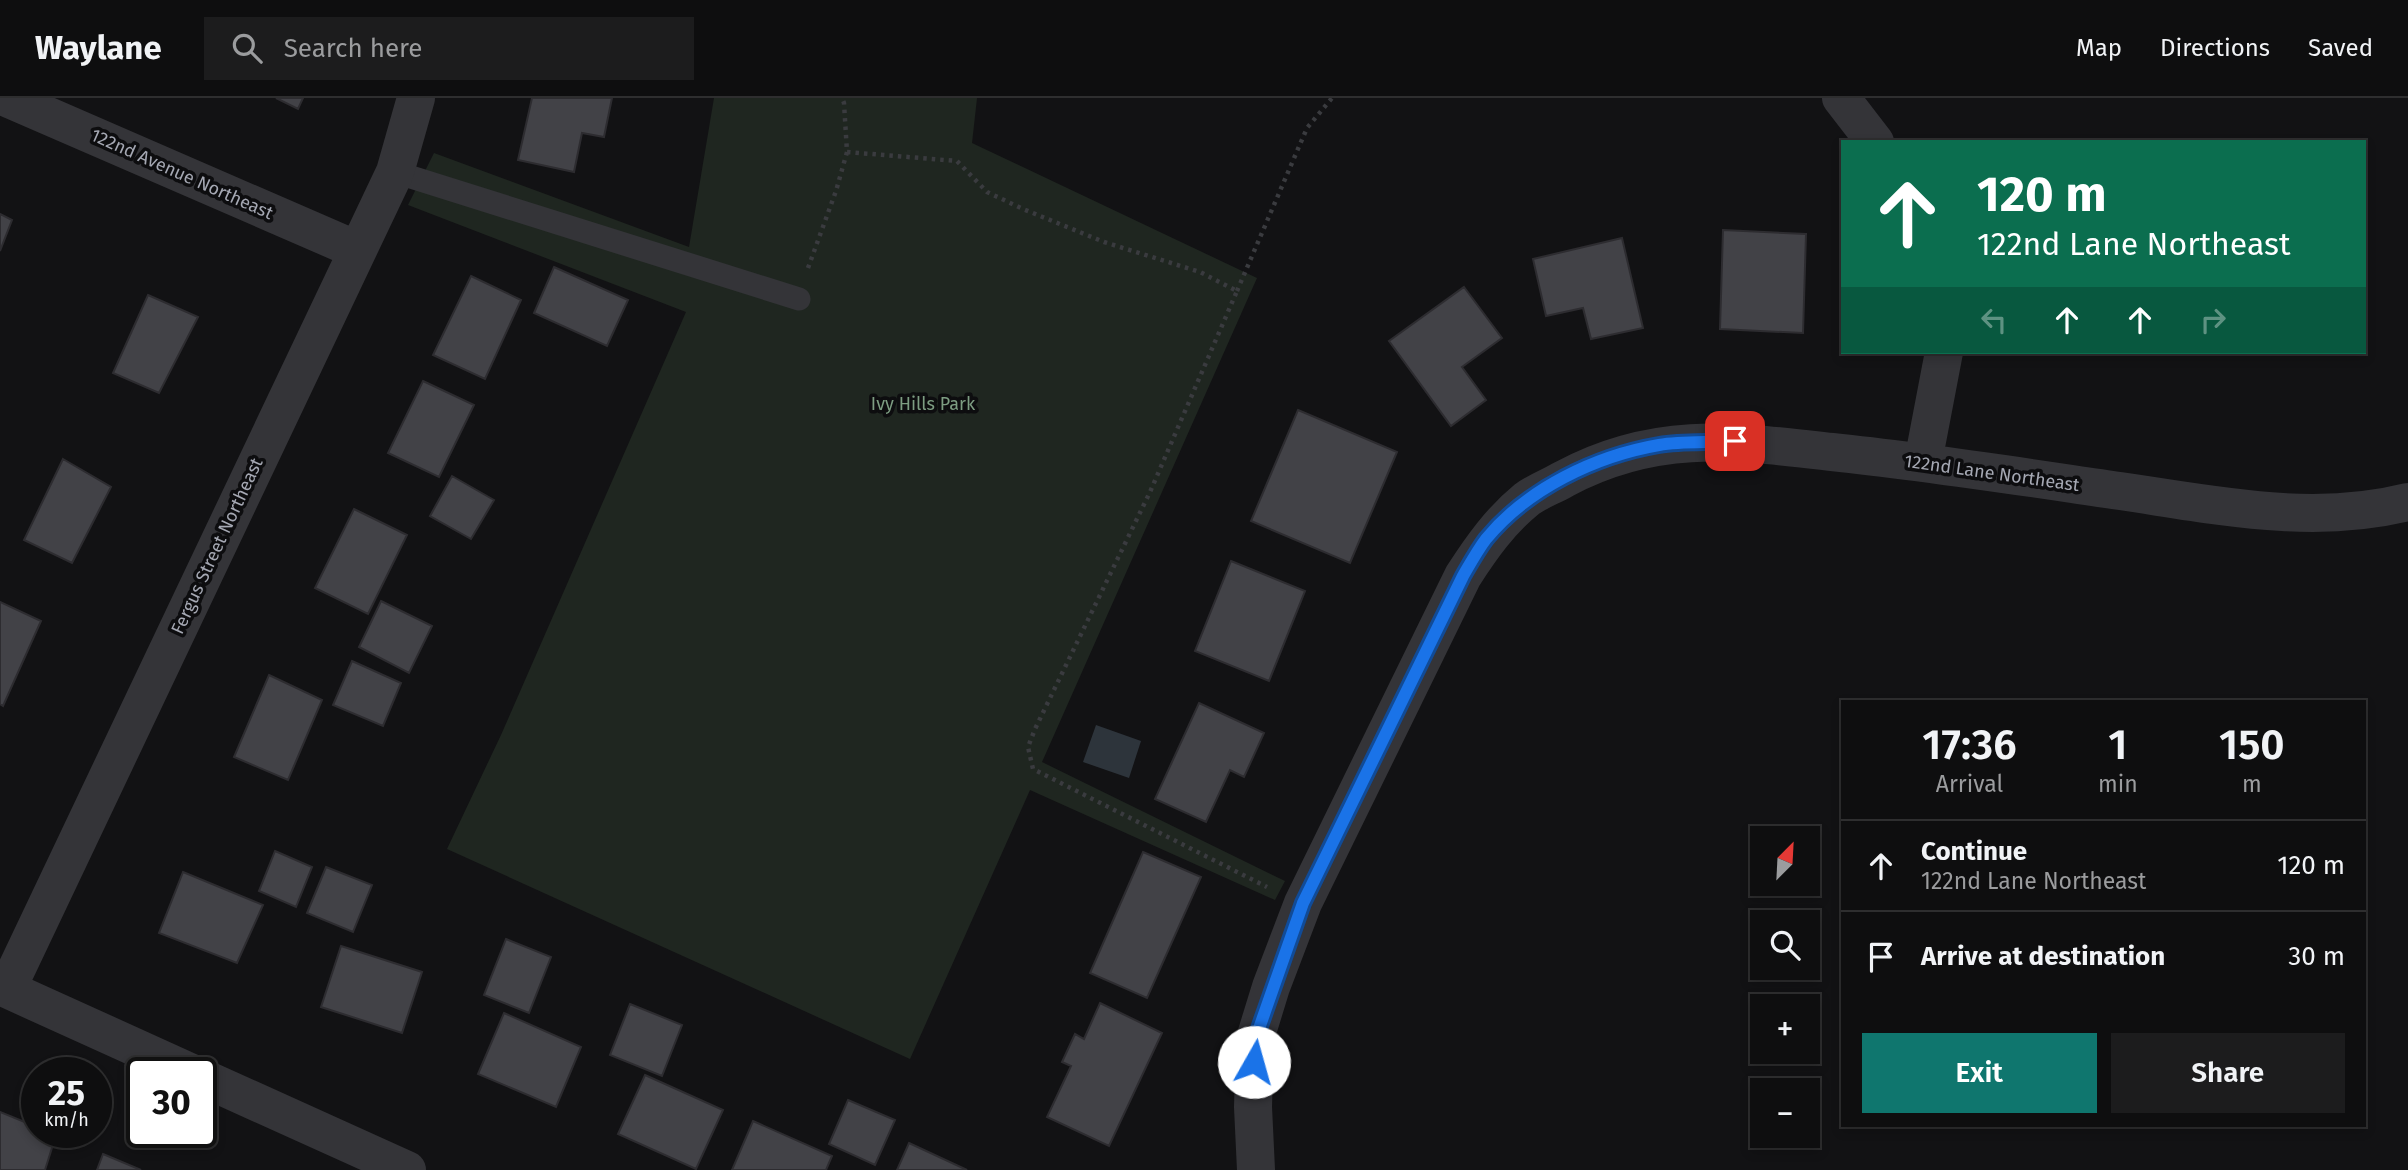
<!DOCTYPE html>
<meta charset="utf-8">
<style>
:root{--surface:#0e0e0f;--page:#1c1c1d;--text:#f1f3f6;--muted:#9b9c9e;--line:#2e2e2f;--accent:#0f766e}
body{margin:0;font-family:"Fira Sans",sans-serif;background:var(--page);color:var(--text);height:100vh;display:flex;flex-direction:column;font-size:26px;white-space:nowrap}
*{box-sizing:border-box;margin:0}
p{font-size:23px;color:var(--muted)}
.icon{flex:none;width:38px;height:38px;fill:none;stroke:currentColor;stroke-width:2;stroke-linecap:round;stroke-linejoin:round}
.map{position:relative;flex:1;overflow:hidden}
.details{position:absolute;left:1841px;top:602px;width:525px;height:427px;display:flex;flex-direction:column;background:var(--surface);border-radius:0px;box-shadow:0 4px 10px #0003,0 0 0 2px var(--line)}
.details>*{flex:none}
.top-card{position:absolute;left:1841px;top:42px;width:525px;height:214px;border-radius:0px;box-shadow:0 4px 10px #0003,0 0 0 2px var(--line);background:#0b6e4f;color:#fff;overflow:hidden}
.needle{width:46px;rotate:24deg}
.fabs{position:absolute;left:1750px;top:728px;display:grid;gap:14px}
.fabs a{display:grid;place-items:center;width:70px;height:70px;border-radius:0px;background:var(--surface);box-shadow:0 4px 10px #0003,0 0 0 2px var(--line);font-size:35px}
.speed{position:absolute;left:21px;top:959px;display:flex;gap:14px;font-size:35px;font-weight:700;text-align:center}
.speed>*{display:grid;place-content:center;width:91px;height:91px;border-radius:50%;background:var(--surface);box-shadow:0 4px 10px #0003,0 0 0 2px var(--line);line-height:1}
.speed small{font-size:18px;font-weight:400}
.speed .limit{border:4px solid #111;border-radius:10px;background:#fff;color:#111}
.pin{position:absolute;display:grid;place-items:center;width:60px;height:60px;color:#fff;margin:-30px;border-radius:14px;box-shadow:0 4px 10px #0006}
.me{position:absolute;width:77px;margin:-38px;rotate:7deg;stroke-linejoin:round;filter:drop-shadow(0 0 5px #0008)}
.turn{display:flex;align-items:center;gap:24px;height:147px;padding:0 21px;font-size:32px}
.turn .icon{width:91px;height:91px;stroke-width:2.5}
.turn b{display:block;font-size:49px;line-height:60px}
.lanes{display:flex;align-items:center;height:66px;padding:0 21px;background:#0003;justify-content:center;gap:35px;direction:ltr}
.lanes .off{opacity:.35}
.eta{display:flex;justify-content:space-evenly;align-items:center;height:119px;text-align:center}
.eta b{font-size:42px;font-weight:600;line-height:49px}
.button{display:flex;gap:14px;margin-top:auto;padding:14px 21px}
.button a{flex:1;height:80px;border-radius:0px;background:var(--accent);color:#fff;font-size:28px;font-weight:600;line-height:80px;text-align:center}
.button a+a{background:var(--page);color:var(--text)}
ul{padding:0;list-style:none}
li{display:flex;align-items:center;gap:21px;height:91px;padding:0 21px;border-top:2px solid var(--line)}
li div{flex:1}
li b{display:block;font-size:26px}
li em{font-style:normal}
header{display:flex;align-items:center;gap:42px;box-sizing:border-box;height:98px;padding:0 35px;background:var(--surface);border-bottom:2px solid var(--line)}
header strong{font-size:33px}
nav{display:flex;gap:38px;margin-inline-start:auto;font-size:24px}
.search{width:490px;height:63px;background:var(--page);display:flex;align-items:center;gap:18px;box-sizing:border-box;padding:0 24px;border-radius:0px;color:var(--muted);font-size:26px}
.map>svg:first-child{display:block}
</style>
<header>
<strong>Waylane</strong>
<div class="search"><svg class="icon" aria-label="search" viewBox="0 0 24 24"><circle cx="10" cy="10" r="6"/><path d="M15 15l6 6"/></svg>Search here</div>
<nav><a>Map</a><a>Directions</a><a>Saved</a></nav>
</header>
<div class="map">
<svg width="2408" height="1072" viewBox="0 0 2408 1072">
<rect width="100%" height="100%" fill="#121214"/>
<path fill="#1f2620" d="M714 0H977L972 45 1257 180 1042 664 1285 783 1275 802 1030 692 910 961 447 751 501 637 686 214 408 107 434 55 689 149Z"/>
<path fill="#2d343b" d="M1096 627 1141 643 1129 680 1083 664Z"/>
<path fill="#424247" stroke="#2d2c30" stroke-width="2" d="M276 0H303L298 11Z
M532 0H612L604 39 582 35 574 74 518 62Z
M0 116 12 122 0 153Z
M1723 132 1806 136 1803 235 1720 231Z
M1622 140 1643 230 1591 241 1583 210 1546 218 1533 161Z
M554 169 628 202 607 248 534 215Z
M471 178 521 202 485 281 433 257Z
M1464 189 1502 240 1462 269 1486 302 1451 328 1389 243Z
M148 197 198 219 159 295 113 275Z
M423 283 474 307 439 379 388 355Z
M1298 312 1397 354 1350 465 1251 423Z
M63 361 111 389 72 465 24 442Z
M452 378 494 402 471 441 430 418Z
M354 411 407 437 368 516 315 490Z
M1231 463 1305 493 1269 583 1195 553Z
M381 503 432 528 409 575 359 549Z
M0 504 41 523 3 608 0 606Z
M352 563 401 585 383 628 333 607Z
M269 577 322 602 288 682 234 659Z
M1199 605 1264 635 1244 679 1230 672 1206 724 1155 701Z
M275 753 312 769 296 809 259 793Z
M1143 754 1201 779 1147 900 1090 875Z
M326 769 372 787 353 834 307 815Z
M183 774 263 807 237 865 159 835Z
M506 841 551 859 529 915 484 897Z
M341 848 422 874 402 935 321 909Z
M1100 905 1162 935 1109 1048 1047 1019 1071 968 1062 964 1075 936 1084 941Z
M630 906 682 927 662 978 610 957Z
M504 915 581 949 556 1009 478 976Z
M645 977 723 1012 696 1071 618 1036Z
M848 1002 895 1022 875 1067 829 1046Z
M0 1014 37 1029V1034H48L56 1037 45 1072H0Z
M753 1023 832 1058 826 1072H732Z
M909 1045 967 1072H897Z
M103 1056 141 1072H97Z"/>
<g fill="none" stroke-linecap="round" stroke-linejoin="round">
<path stroke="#3a3b3f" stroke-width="4.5" stroke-dasharray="3.5 5" stroke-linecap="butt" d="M847 54 957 63 987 94 1023 111 1104 144 1200 174 1237 193 1150 394 1035 631 1028 649 1033 671 1267 789
M808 170 836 93 847 54 844 5 842 0
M1237 193 1307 30 1332 0"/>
<path stroke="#343438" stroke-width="23" d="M395 74 799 201"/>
<path stroke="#343438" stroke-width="38" d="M7 0 357 152
M1841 0 1875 44
M1923 364 1944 254
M0 888 192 975
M7 891 395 74 416 0
M201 979 407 1072
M1256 1072 1253 1009 1255 941 1271 889 1303 805 1463 478C1481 450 1500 423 1527 401 1538 393 1552 388 1564 381 1655 332 1734 343 1832 354 1928 364 2024 379 2120 393 2215 407 2313 428 2408 404"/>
</g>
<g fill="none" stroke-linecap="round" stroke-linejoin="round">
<g stroke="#114b97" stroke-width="18">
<path id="route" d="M1254 964 1255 942 1303 805 1463 478C1470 466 1477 453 1486 441 1527 391 1595 358 1659 347 1683 343 1710 345 1735 343"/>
</g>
<use href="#route" stroke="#1a73e8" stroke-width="12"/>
</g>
<g text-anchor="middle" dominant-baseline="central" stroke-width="7" stroke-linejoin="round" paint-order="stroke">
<g font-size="18" fill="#a5a8b3" stroke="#0d0d0f">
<text transform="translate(182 76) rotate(24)">122nd Avenue Northeast</text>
<text transform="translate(1992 375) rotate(8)">122nd Lane Northeast</text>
<text transform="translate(217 448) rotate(-65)">Fergus Street Northeast</text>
</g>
<g font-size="18" fill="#7d9d82" stroke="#0d0d0f">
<text x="923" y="306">Ivy Hills Park</text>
</g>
</g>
</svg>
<div class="fabs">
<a><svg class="needle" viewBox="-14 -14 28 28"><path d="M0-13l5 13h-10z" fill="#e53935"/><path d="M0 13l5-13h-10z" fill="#9b9c9e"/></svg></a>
<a><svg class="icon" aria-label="search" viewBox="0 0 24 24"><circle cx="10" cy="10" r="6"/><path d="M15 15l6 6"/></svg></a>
<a>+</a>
<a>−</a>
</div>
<div class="speed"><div>25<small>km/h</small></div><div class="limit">30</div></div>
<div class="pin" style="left:1735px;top:343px;background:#d93025"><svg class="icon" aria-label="arrive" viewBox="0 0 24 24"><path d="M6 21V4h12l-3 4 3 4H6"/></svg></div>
<svg class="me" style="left:1254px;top:964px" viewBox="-20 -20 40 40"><circle r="19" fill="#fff"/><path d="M0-13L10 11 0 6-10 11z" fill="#1a73e8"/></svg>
<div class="top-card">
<div class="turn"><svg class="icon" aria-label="ahead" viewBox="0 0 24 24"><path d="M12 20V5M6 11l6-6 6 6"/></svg><div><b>120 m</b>122nd Lane Northeast</div></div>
<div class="lanes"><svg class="icon off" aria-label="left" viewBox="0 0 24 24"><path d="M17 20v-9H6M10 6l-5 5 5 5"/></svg><svg class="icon" aria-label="ahead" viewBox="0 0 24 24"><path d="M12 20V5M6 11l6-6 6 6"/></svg><svg class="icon" aria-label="ahead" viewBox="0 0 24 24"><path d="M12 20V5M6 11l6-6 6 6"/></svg><svg class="icon off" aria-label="right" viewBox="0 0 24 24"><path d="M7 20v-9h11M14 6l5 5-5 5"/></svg></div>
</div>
<section class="details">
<div class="eta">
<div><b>17:36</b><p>Arrival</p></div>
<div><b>1</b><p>min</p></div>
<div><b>150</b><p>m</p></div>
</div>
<ul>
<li><svg class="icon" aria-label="ahead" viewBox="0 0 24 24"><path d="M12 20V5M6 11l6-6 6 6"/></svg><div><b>Continue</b><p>122nd Lane Northeast</p></div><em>120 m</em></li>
<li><svg class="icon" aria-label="arrive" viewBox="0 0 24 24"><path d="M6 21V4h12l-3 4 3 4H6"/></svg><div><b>Arrive at destination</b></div><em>30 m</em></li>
</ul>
<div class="button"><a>Exit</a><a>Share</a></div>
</section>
</div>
